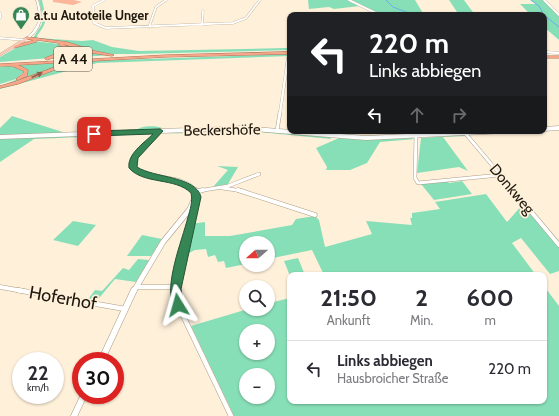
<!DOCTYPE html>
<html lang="de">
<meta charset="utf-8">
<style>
:root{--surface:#fff;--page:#f7f7f7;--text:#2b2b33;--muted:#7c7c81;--line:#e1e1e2}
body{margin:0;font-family:Cabin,sans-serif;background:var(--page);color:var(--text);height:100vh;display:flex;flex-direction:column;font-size:15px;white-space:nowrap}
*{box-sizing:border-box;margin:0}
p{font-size:13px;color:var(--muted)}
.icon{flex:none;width:22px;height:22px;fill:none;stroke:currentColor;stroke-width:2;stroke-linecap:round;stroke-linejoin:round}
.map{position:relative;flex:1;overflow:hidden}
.side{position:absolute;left:287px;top:272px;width:260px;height:132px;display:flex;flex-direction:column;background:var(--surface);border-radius:8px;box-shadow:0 1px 3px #0004}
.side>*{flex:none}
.banner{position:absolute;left:287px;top:12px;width:260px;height:122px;border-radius:8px;box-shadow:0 1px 3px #0004;background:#202124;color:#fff;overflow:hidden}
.needle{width:26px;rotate:249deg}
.buttons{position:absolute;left:239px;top:236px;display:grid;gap:8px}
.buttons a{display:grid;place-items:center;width:36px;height:36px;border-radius:50%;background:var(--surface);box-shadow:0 1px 3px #0004;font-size:20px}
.speed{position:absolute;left:12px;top:352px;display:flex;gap:8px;font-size:20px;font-weight:700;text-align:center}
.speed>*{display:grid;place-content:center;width:52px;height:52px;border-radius:50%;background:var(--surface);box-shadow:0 1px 3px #0004;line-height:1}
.speed small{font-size:10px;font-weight:400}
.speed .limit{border:6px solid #d22;background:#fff;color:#111}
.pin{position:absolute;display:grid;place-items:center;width:34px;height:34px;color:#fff;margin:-17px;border-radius:8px;box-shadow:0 2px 6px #0006}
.me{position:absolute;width:44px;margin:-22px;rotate:352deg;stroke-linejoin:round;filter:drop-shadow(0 0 3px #0008)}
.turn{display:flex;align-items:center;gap:14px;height:84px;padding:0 16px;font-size:18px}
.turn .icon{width:52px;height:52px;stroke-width:2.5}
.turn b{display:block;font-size:28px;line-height:34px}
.lanes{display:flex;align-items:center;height:38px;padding:0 16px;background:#0003;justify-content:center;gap:20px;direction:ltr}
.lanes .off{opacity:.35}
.eta{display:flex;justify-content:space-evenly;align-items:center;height:68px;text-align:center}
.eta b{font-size:24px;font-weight:800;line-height:28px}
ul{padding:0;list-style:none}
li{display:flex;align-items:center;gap:12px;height:56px;padding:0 16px;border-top:1px solid var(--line)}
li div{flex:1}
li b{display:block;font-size:15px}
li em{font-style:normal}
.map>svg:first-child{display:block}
</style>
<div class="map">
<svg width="559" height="416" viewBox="0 0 559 416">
<rect width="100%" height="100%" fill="#fff0da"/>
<path fill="#87dfb7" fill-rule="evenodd" d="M39 0H42C46 19 49 20 37 36L38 38 82 41 93 40 112 47 139 51 287 48H290V50L135 54H111L96 52 69 43 33 38 42 24V14Z
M308 0H347L360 6 334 9 329 7 309 9Z
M350 0H415L424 15H381Z
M449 0H464L475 15H459Z
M530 0H543L559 16V40L544 27V15H531L520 4H536Z
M34 41 58 44 65 48 64 51 50 58 0 62V57L21 45Z
M40 41 70 44 112 55 50 59 67 51 62 44Z
M290 54V56L97 63 0 89V87L60 67 88 61Z
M80 62C52 67 27 79 0 86L23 77 26 69 17 65Z
M9 66 19 68 24 72 16 79 0 84V67Z
M12 116 66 133 137 130C139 126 156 125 162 128L161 129 0 136V128Z
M247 129 330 137 331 139 250 131 161 134Z
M151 133 153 134 34 139 0 162V138Z
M463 135 466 136 443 137 468 171 459 167 417 173 421 138Z
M339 138 382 139 411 138 415 139 380 142 367 163 350 170H326L327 167 316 148Z
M217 166 238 167 228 184 213 187 228 170Z
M447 180 449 183 462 181 472 194 434 200 421 184Z
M486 194 507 222 523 204 559 247V271L550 274 521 238 512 243 536 275H324L312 250 268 259V243H246V264L226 268 224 261 218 262 215 255 208 257 206 249 195 250 183 256 191 224 205 222V236H230L292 225 296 219 315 216 319 220 325 247 372 234 366 221 412 225 410 218H412V213L440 209 435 202Z
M73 221 96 225 78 246 53 240Z
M142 235 162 239 151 256H127Z
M298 258 305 275 290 276 284 261Z
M138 259 149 260 136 282 115 279 95 303 89 302V298L95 290 102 291 123 268 129 270Z
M544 286 559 306V416H234L191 326 248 309H268L269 303 290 298V401H544ZM246 331H268V353H246ZM246 375H268V397H246Z"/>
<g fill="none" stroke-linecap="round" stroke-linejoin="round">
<path stroke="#6aaeea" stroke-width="1" d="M386 0 393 7 414 15
M531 0 539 6 544 15
M544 15 559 27"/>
</g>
<path fill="#fcb69b" d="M53 0H74L82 2 73 5 53 2Z"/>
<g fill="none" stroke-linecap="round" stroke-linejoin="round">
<g stroke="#ae9d84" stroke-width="2.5">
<path id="minor-far4" d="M104 0 93 6 94 23 106 28 233 23 246 18 260 0
M349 0 380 15
M544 0 559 15
M0 13V18
M202 25 203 11
M149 27 156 7 166 0
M0 38 26 40"/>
</g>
<g stroke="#ae9d84" stroke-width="3">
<path id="minor-far3" d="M544 52 559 53
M280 113 288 58"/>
</g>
<g stroke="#ae9d84" stroke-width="4">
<path id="minor-far2" d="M277 131 280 112
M465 133 514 191
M416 136 415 178 418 183 500 175
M222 188 243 191
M198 191 228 186 259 174"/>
</g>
<g stroke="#ae9d84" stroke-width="5">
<path id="minor-far1" d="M238 190 315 215
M513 190 559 245
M195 192 203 190
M0 287 23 291
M137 287H175
M176 291 175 287 193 216 194 204"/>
</g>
<g stroke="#ae9d84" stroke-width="5.5">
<path id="minor" d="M17 290 125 309
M175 290 178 305 231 416"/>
</g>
<g stroke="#ae9d84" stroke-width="5">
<path id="tertiary-far2" d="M544 129 559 128
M160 131 134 158 133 168C150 181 185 175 195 191
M0 137 242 128 366 138 504 131"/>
</g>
<g stroke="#ae9d84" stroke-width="6">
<path id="tertiary-far1" d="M134 291 163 242 190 209 196 195 195 190"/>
</g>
<g stroke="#ae9d84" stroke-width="7">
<path id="tertiary" d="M101 361 134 290
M74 416 84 395"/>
</g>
<g stroke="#ae9d84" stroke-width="1">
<path id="secondary" d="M36 0H38C43 16 43 28 28 39L27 38C40 24 41 19 36 0Z"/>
</g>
<g stroke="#ac745d" stroke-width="0.5">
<path id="primary" d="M27 37 30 38 0 56V54Z"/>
</g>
<g stroke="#ac745d" stroke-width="1">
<path id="motorway" d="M28 37 67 42 95 51 114 55 112 56 92 53 63 44 68 47 67 53 47 60 45 59V58L63 51 64 48 59 45V43L37 40 36 42 14 48V46L34 40 27 39 26 38Z
M290 52V54L166 57 18 65 28 70 27 76 18 80 16 79 23 74 24 71 14 67V66H0V64L166 55Z
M544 56H559V58H544Z
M66 63 70 64 18 84 0 88V86L14 82Z"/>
</g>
<use href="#minor-far4" stroke="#fff" stroke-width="2"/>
<use href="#minor-far3" stroke="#fff" stroke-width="2.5"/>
<use href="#minor-far2" stroke="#fff" stroke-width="3"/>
<use href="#minor-far1" stroke="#fff" stroke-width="4"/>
<use href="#minor" stroke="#fff" stroke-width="4.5"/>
<use href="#tertiary-far2" stroke="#fff" stroke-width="4"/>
<use href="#tertiary-far1" stroke="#fff" stroke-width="5"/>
<use href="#tertiary" stroke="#fff" stroke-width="6"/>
<use href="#secondary" fill="#fff" fill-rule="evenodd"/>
<use href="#primary" fill="#fbcab8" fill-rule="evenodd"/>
<use href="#motorway" fill="#f8a688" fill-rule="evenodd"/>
</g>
<defs><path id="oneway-solid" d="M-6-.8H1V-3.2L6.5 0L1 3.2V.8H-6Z"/></defs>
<use fill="#8b5f4b" href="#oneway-solid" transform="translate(37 75) rotate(-24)"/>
<path fill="#358555" stroke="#225637" d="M160 129 163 131 138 158 137 167C154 178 196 176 201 197L181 289 184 305 183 308H174C163 286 182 241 188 217 190 210 193 201 191 193 175 177 144 185 129 168 127 154 144 143 153 134L94 136 90 134 94 131Z"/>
<defs>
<g id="shop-pin" transform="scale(0.9)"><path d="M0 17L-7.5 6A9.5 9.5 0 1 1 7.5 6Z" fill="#358555" stroke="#fff0da"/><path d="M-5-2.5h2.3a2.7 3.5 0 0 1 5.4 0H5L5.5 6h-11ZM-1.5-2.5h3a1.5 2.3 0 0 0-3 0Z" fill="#fff"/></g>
</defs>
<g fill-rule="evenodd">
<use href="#shop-pin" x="21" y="15"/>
</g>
<g text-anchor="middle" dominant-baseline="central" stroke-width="3.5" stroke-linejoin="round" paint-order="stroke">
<g font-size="13" font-weight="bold" fill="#1e180e" stroke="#fff0da" text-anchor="start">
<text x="34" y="15">a.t.u Autoteile Unger</text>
</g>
<rect fill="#fff0da" stroke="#62594b" stroke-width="1" x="54" y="47" width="38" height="24" rx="3"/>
<g font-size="14" font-weight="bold" fill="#1e180e">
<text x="73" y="59">A 44</text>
</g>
<g font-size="15" fill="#1e180e" stroke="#fff0da">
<text transform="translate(222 130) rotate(-1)">Beckershöfe</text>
<text transform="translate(512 189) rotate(50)">Donkweg</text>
</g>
<g font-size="18" fill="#1e180e" stroke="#fff0da">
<text transform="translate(63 298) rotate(10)">Hoferhof</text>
</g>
</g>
</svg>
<div class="buttons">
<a><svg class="needle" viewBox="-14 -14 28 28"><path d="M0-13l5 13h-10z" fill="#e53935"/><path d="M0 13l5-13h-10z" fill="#7c7c81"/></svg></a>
<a><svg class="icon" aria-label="search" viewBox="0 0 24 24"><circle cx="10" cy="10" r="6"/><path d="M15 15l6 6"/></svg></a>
<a>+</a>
<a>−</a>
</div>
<div class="speed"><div>22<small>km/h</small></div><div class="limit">30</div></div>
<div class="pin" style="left:94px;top:134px;background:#d93025"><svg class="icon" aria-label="arrive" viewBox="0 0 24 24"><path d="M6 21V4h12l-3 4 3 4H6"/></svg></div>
<svg class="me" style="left:178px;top:305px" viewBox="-20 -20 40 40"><path d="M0-17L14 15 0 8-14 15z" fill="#358555" stroke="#fff" stroke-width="4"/></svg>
<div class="banner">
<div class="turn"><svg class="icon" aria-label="left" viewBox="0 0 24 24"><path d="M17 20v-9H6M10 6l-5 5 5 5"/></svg><div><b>220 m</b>Links abbiegen</div></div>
<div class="lanes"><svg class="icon" aria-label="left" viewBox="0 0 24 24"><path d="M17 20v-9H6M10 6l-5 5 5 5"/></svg><svg class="icon off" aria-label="ahead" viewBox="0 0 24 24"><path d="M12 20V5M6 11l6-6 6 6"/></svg><svg class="icon off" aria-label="right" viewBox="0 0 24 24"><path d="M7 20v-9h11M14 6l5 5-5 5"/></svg></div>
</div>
<section class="side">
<div class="eta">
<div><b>21:50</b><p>Ankunft</p></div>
<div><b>2</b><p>Min.</p></div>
<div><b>600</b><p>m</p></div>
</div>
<ul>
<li><svg class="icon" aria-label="left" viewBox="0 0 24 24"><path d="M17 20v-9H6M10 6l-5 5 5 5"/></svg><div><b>Links abbiegen</b><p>Hausbroicher Straße</p></div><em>220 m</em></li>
</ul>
</section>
</div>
